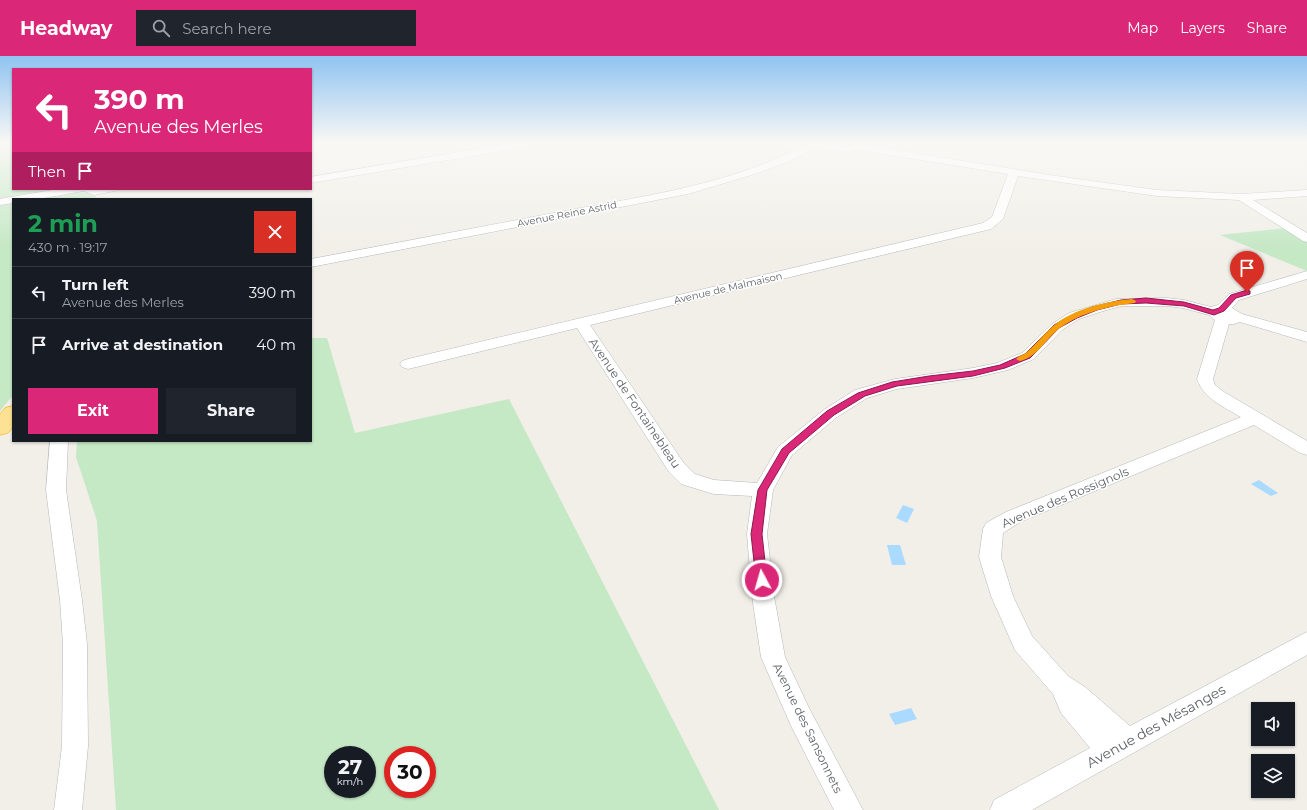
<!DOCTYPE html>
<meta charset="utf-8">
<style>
:root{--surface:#171b24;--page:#20242c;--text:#f1f3f6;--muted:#9ea1a6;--line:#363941;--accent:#db2777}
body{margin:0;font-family:Montserrat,sans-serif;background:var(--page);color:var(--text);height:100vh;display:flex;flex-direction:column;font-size:15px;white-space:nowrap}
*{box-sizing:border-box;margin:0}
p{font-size:13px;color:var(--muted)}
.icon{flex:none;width:22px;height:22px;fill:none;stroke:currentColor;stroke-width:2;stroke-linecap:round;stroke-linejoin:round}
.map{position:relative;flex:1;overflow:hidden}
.drawer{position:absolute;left:12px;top:142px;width:300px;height:244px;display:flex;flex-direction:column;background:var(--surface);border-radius:0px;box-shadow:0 1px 3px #0004}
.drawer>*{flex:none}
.guide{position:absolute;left:12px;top:12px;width:300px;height:122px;border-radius:0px;box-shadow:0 1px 3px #0004;background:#db2777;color:#fff;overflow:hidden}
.buttons{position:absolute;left:1251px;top:646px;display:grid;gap:8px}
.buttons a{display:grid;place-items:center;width:44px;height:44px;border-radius:0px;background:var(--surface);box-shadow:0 1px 3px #0004;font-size:20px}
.speed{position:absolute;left:324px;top:690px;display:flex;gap:8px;font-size:20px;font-weight:700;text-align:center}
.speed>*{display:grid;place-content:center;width:52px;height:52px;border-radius:50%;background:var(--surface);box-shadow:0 1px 3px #0004;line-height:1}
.speed small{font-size:10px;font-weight:400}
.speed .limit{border:6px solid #d22;background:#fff;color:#111}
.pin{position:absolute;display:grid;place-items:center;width:34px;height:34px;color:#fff;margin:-41px -17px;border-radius:50% 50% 50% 0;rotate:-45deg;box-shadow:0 0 4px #0007}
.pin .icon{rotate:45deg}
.me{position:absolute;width:44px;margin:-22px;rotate:354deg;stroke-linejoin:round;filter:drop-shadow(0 0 3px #0008)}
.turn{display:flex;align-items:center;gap:14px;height:84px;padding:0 16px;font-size:18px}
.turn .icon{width:52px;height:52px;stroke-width:2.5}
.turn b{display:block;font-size:28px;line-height:34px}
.then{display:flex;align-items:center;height:38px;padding:0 16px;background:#0003;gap:8px;font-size:15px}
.round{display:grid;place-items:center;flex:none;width:42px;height:42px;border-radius:0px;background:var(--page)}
.summary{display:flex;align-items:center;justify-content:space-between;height:68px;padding:0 16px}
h1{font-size:24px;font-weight:700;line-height:30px;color:#1e9e55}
.cta{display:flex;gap:8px;margin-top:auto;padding:8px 16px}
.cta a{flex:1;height:46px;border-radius:0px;background:var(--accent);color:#fff;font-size:16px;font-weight:700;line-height:46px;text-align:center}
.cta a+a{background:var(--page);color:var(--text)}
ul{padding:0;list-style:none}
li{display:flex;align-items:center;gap:12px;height:52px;padding:0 16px;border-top:1px solid var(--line)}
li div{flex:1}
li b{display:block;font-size:15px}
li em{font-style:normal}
header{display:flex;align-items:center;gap:24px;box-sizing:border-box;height:56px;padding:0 20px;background:var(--accent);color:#fff}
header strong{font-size:19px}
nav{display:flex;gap:22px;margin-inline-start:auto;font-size:14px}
.search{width:280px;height:36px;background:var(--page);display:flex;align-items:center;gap:10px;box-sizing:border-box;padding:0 14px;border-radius:0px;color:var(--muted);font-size:15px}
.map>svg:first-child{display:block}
</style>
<header>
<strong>Headway</strong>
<div class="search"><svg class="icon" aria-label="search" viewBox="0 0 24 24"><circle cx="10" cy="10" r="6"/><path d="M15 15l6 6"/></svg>Search here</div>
<nav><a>Map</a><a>Layers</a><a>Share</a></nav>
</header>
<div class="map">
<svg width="1307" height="754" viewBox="0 0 1307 754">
<rect width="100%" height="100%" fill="#f1efe8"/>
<path fill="#c5e8c5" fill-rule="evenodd" d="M0 87H13V133H55L0 142Z
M76 137H92L96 141 95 143H31Z
M13 146V339L0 355V148Z
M1287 172 1307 184V215L1220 179Z
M311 282H327L355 377 509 343 719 754H116L97 465 76 401 77 385H311ZM333 699H367V733H333ZM393 699H427V733H393Z"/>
<path fill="#aadaff" d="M1259 424 1278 437 1271 440 1251 428Z
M903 449 914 453 907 467 896 462Z
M887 489H900L906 509H892Z
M911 652 917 663 895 669 889 658Z"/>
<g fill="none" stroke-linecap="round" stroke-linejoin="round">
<g stroke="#b5b8bc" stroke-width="1">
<path id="minor" d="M311 87H318L311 91Z
M512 87H537L532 90 311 127V121Z
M809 87 850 90 859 88 1056 120 1157 134 1241 138 1307 134V140L1253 144 1307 177V186L1303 185 1239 144 1157 140 1018 120 1003 163 991 173 590 269 683 406 695 418 714 424 757 427 778 391 825 353 855 334 895 323 973 312 997 307 1022 297 1052 268 1069 257 1116 243 1167 242 1184 244 1211 251 1218 249 1229 238 1307 215V223L1239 244 1232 252 1242 258 1307 276V286L1240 266 1234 268H1229L1213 323 1215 329 1224 336 1307 385V399L1300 397 1254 369 1020 466 1003 477 1001 501 1013 540 1032 580 1068 620 1085 631 1130 670 1299 580 1307 576V599L1032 754H990L994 744 1090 692 1061 657 1053 638 1015 594 991 540 979 501 983 473 986 467 1006 456 1241 361C1224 351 1204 343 1197 323L1215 264 1209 259 1183 252 1167 250H1121L1100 256 1079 263 1062 274 1034 303 1008 314 973 322 897 333 867 342 837 361 792 399 773 434 767 478 774 540 785 601 809 652 863 754H834L791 670 761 601 752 540 747 478 752 440 714 438 707 436 681 428 669 416 577 272 408 313 402 311 400 308 402 305 408 303 983 167 992 161 1008 118 859 94 850 96 815 92 790 105 758 117 688 138 311 211V203C397 187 484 170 570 154 652 139 735 127 809 87Z
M59 133H116L115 135 94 139 84 135 38 143H13V147L0 149V143Z
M50 385H68L66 434 82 544 87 588 88 690 82 754H54L62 690 63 588 60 544 46 434Z"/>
</g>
<g stroke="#f9ab00" stroke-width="1">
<path id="highway" d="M13 350V371L8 377 0 379V358L5 352Z"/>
</g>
<use href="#minor" fill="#fff" fill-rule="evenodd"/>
<use href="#highway" fill="#fde293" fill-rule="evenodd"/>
</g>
<linearGradient id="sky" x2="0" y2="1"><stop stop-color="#8fc3f1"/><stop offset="0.45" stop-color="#f9f8f5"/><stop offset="1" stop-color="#f9f8f5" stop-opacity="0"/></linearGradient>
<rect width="1307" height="193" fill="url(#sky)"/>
<path fill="#db2777" stroke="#8e194d" d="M1247 234 1250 235V238L1236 242 1224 255 1214 259 1184 250 1146 247 1121 248 1097 254 1077 262 1059 272 1030 302 1005 312 973 320 897 330 865 340 834 359 789 397 767 434 762 478 767 524 766 527 762 529 758 527 756 524 751 478 758 434 782 393 827 355 858 337 892 326 929 320 973 315 1000 309 1025 298 1054 269 1072 259 1092 251 1121 244 1146 242 1184 246 1213 254 1219 252 1231 239Z"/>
<path fill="#f59e0b" d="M1132 243 1136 245 1135 247C1130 248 1125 248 1120 249 1099 253 1077 259 1060 272 1046 282 1038 301 1020 305L1016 303C1019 300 1023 299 1027 296 1036 288 1044 278 1053 270 1073 253 1107 245 1132 243Z"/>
<g text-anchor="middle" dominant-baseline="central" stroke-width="3" stroke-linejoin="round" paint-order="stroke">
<g font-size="10" fill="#5f6368" stroke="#fff">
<text transform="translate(567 158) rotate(-11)">Avenue Reine Astrid</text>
<text transform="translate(728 232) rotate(-13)">Avenue de Malmaison</text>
</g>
<g font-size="12" fill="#5f6368" stroke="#fff">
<text transform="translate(635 347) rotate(56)">Avenue de Fontainebleau</text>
<text transform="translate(1065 441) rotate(-23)">Avenue des Rossignols</text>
<text transform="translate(808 672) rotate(64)">Avenue des Sansonnets</text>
</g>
<g font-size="14" fill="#5f6368" stroke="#fff">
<text transform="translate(1156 670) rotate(-29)">Avenue des Mésanges</text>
</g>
</g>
</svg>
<div class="buttons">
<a><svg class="icon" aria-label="sound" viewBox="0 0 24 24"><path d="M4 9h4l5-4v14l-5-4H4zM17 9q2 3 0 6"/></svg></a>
<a><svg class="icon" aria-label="layers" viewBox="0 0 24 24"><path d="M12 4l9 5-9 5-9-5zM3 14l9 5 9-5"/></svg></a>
</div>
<div class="speed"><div>27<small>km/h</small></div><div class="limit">30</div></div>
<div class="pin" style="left:1247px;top:236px;background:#d93025"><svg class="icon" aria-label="arrive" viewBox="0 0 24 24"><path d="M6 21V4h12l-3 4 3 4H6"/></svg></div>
<svg class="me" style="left:762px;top:524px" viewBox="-20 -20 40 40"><circle r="17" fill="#db2777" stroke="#fff" stroke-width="3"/><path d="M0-11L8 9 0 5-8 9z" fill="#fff"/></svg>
<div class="guide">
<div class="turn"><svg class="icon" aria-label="left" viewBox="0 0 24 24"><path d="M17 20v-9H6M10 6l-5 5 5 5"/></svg><div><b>390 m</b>Avenue des Merles</div></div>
<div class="then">Then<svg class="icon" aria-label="arrive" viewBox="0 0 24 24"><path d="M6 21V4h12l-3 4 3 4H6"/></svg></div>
</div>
<section class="drawer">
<div class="summary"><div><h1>2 min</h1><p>430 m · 19:17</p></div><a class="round" style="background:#d93025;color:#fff"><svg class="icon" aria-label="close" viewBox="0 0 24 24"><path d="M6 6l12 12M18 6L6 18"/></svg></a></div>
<ul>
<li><svg class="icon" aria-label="left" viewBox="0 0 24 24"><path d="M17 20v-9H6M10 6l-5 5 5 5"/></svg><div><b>Turn left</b><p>Avenue des Merles</p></div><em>390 m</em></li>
<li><svg class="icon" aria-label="arrive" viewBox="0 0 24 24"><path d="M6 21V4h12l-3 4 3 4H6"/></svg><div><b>Arrive at destination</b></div><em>40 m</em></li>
</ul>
<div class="cta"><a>Exit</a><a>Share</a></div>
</section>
</div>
